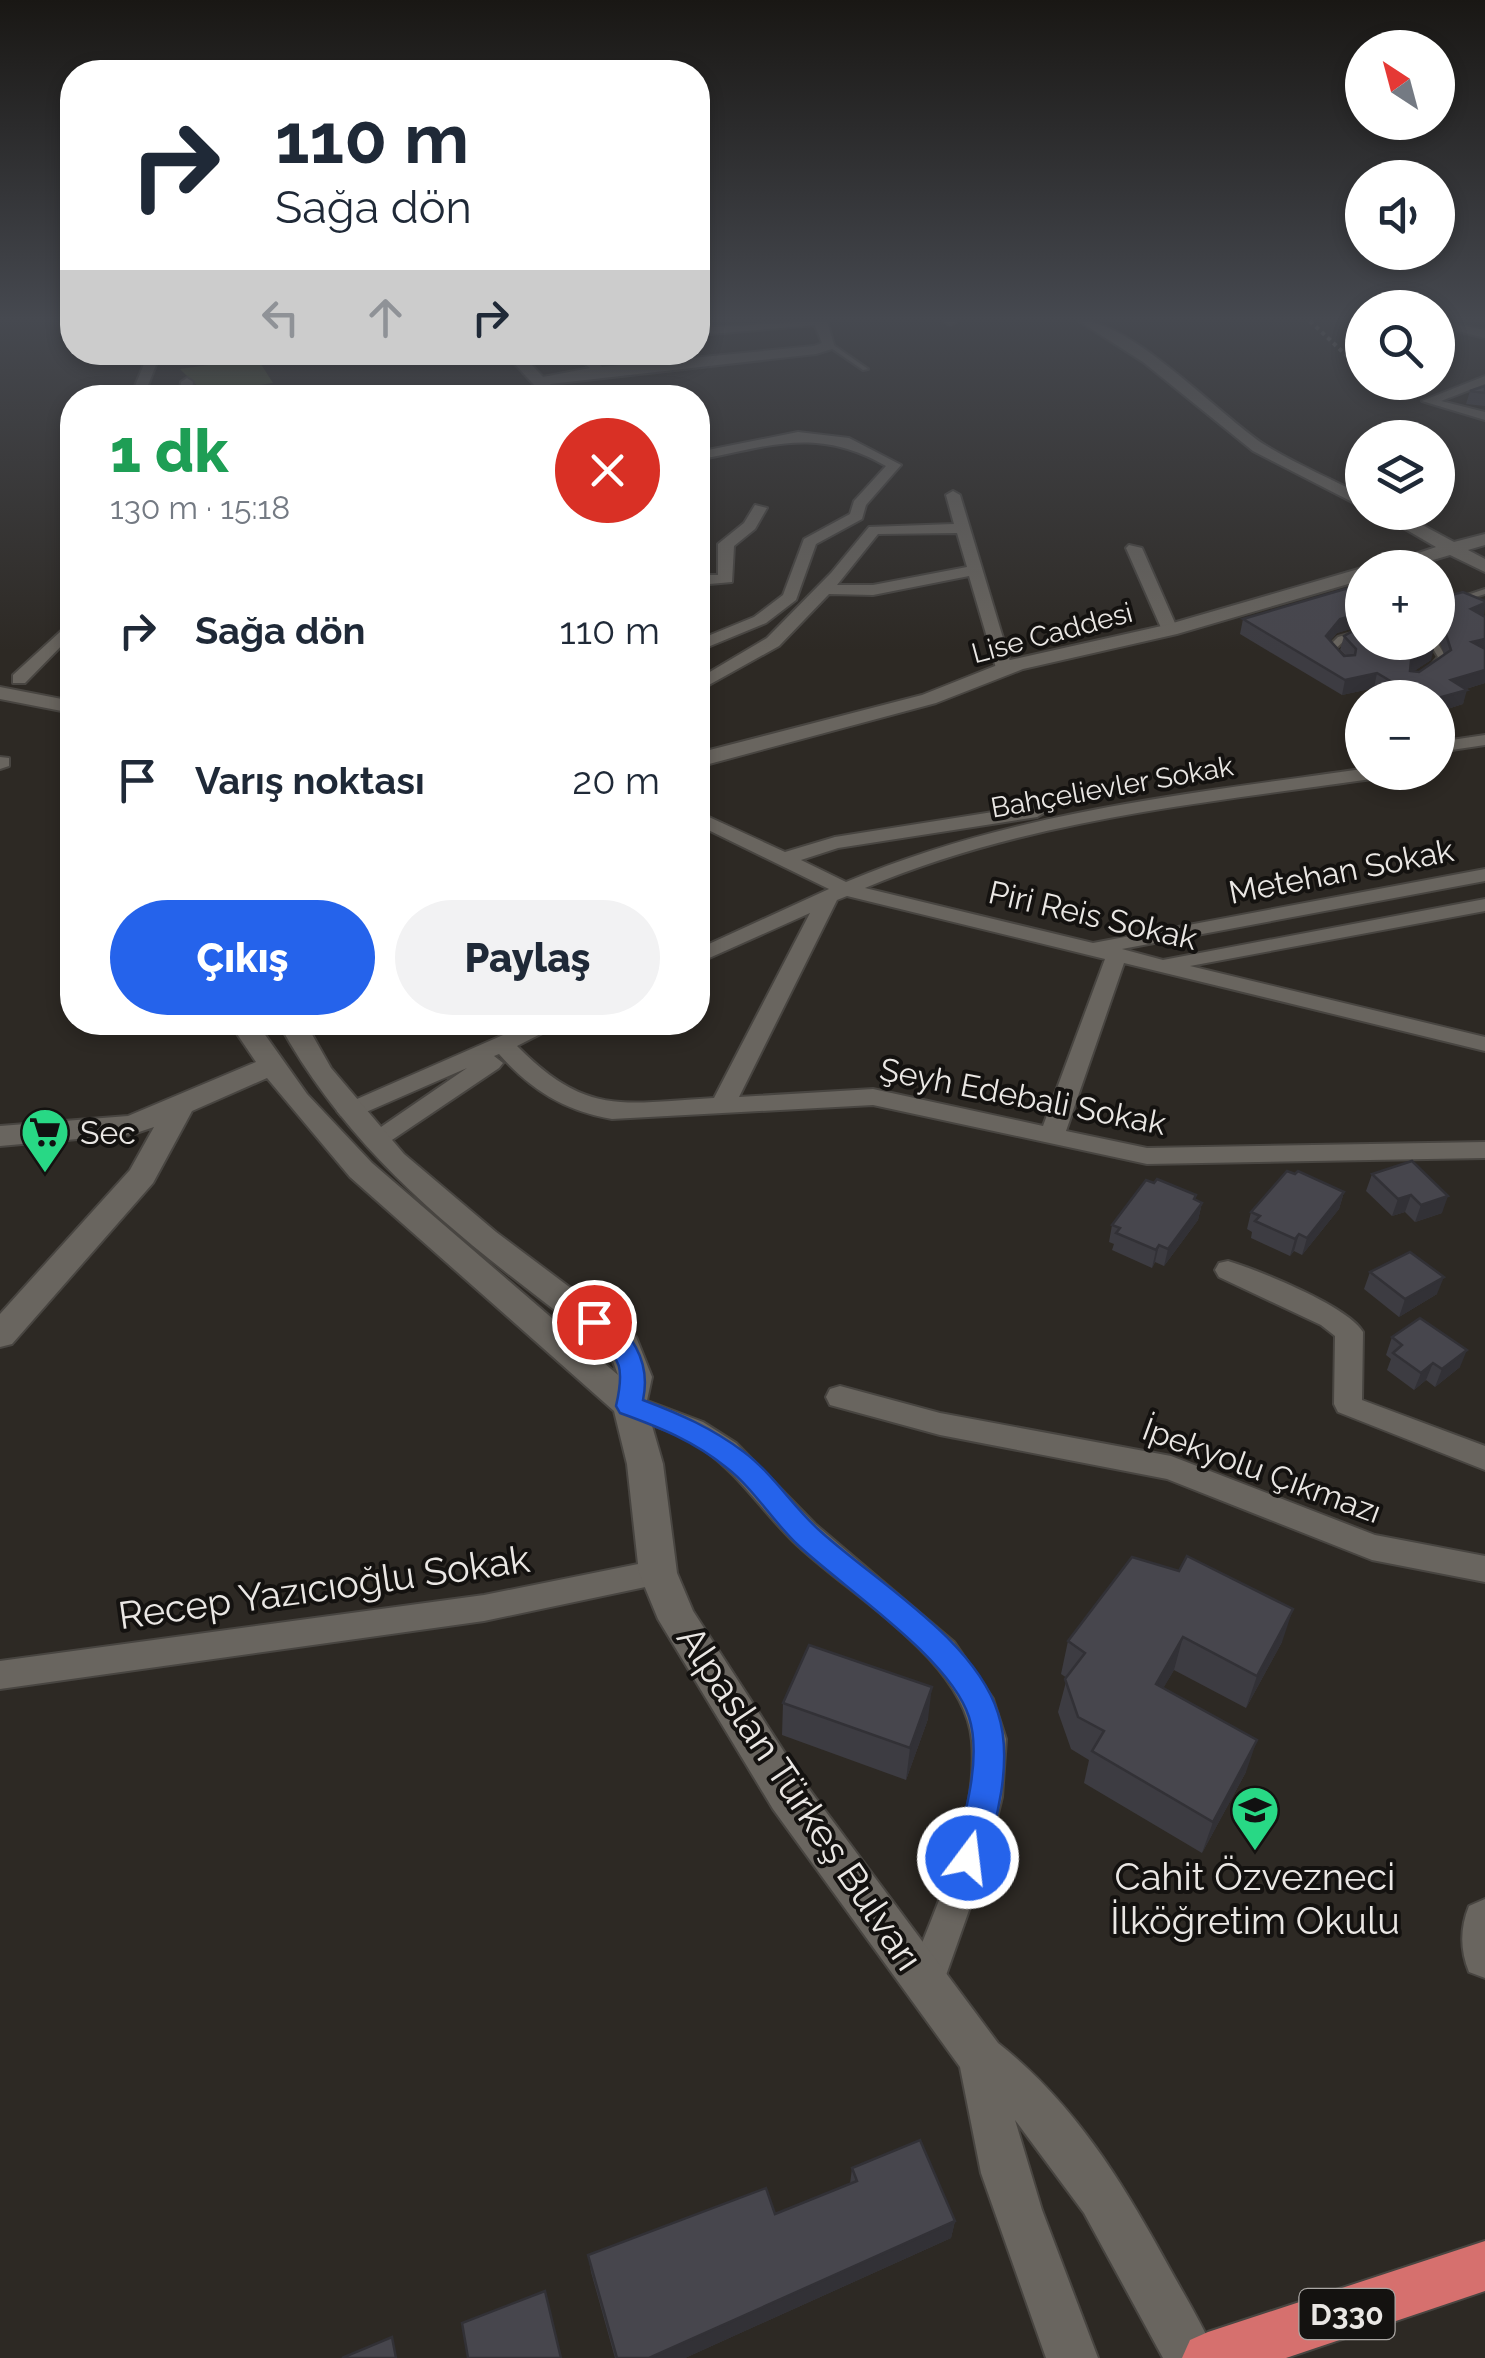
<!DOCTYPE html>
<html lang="tr">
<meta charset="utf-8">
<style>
:root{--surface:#fff;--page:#f2f2f3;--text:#1f2937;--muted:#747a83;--accent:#2563eb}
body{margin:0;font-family:Raleway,sans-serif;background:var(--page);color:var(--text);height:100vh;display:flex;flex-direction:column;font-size:38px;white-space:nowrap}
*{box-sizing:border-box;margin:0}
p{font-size:32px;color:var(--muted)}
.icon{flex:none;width:55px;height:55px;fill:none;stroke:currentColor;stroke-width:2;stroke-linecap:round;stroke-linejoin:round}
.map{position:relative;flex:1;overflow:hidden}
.sheet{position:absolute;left:60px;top:385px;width:650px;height:650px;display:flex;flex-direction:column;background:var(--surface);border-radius:40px;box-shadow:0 5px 15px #0003}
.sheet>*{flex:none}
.top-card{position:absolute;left:60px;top:60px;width:650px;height:305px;border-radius:40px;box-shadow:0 5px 15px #0003;background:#fff;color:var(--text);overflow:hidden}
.needle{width:65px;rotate:324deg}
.controls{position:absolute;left:1345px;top:30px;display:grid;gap:20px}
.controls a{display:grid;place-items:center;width:110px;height:110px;border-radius:50%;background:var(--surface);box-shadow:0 5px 15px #0003;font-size:50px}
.pin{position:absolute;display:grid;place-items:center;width:85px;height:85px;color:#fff;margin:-42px;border:5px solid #fff;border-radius:50%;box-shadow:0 2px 10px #0007}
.me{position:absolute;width:110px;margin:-55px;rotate:15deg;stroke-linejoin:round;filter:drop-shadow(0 0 8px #0008)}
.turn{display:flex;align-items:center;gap:35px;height:210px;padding:0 50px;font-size:45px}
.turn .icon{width:130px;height:130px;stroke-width:2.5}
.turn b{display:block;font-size:70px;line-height:85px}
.lanes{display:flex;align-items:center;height:95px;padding:0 50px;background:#0003;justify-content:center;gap:50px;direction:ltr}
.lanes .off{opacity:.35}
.round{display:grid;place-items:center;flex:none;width:105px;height:105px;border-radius:52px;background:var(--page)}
.head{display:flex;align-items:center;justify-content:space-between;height:170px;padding:0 50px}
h1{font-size:60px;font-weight:800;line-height:75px;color:#1e9e55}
.primary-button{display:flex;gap:20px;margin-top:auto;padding:20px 50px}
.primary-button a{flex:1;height:115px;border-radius:60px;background:var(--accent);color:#fff;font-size:40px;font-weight:800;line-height:115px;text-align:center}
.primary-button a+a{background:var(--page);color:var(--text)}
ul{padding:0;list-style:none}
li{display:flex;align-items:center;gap:30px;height:150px;padding:0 50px}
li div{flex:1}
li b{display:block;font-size:38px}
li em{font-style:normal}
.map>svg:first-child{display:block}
</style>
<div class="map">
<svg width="1485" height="2358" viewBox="0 0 1485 2358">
<rect width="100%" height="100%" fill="#2d2924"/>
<path fill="#4d5734" d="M257 358 273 383 204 393 180 369Z"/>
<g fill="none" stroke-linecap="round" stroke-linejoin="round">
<g stroke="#484541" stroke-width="4">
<path id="service" d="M828 344H832L868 369 863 370 828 346Z
M1485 589V594L1438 609V605Z
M1362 630V635L1344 641 1334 650 1340 658 1333 660 1326 650 1327 648 1338 637Z
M1429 642H1437L1446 657 1434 672 1431 673 1427 670 1438 657Z"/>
</g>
<g stroke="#484541" stroke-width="4">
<path id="minor" d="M819 321 828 324 698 335V328Z
M943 321H955L956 322 950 325Z
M1438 321 1485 330V338L1438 326Z
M149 352H161L143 398H130Z
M462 352 520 359 514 363 400 353Z
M571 352H585L607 371 597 374Z
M1485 376V384L1441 401 1485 412V420L1422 401Z
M187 378 193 382 191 398H179L181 382Z
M798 432 849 438 901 465 866 505 862 519 816 544 796 600 766 623 698 651V640L754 617 783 595 804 539 850 514 854 501 886 466C817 426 770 446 698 460V452Z
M953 491 960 495 1012 668 1010 672 996 668 969 576 873 595 829 594 779 646 698 691V679L767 638 831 573 869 527 954 524 946 495ZM957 533 967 567 873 585H837L878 534Z
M755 505 767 508 755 529 734 546 732 582 698 585V575H718V544L744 523Z
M1129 545 1142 548 1178 630 1176 633 1162 630 1126 548Z
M72 621V635L25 683H13V675Z
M1485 735V745L1438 752V742Z
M0 757 9 758V766L0 769Z
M1362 769V772H1388L1379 778C1204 803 1029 819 865 888L1093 943 1485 869V881L1122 949 1163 960 1485 899V911L1190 966 1485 1037V1051L1124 963 1066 1131 1147 1148 1485 1142V1158L1147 1164 873 1105 612 1119C565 1111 531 1090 499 1054L494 1056 503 1063 499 1068 383 1146 374 1148 362 1140 467 1068 357 1116H341L337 1111 341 1106 533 1022H564L517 1046C587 1117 623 1103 714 1098L810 913 698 963V949L829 889 698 825V812L785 852 835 837 1037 805 1047 811 1037 817 838 848 801 860 846 882C1011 812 1186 794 1362 769ZM847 896 1105 959 1043 1126 873 1089 739 1097 837 900Z
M1228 1261C1258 1270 1348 1306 1363 1332L1362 1400 1485 1446V1470L1338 1412 1334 1404 1335 1336 1321 1325 1219 1277 1215 1270 1219 1263Z
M840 1386 940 1413 1171 1456 1375 1535 1485 1556V1582L1372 1560 1167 1479 940 1435 830 1405 826 1397 830 1389Z
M629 1394 703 1422 736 1443 815 1524 954 1642 993 1699 1006 1739 1002 1797 986 1862 939 1995 926 2001 913 1995 907 1982C934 1908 979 1822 972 1741 965 1659 847 1594 793 1541 762 1511 739 1474 703 1449 677 1432 647 1423 619 1413L615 1405 619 1397Z
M658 1560 669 1564 674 1573 669 1582 484 1621 0 1689V1661L484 1595Z"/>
</g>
<g stroke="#484541" stroke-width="4">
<path id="tertiary" d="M813 321H827L835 348 816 354 550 384 558 398H546L504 352H520L543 377 590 368 814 346 822 343Z
M1079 321C1130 319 1220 416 1265 445 1296 464 1331 479 1362 495V507L1253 451 1143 362Z
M1376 512H1398L1454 542 1485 534V545L1468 550 1485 559V572L1450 555 1406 568H1375L1436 547Z
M1362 568V580L1177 634 1023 669 936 703 698 767V753L922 695 1010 660 1166 625Z
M0 687 72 701V713L0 699Z
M229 1022H256L307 1094 372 1163 618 1375 610 1353C481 1252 358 1169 278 1022H305L331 1068 404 1154 496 1232 636 1337 652 1377 646 1405 663 1464 677 1573 693 1611 803 1781 998 2043C1076 2105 1123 2183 1170 2269 1186 2298 1204 2327 1217 2358H1163L1084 2213 1015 2120 1042 2210 1098 2358H1046L981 2173 960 2067 773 1809 658 1619 639 1573 627 1464 614 1411 350 1177 267 1078 192 1111 153 1183 12 1344 0 1347V1314L130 1170 154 1127 133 1134 0 1146V1126L128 1116 256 1062Z
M1485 1899V1978L1469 1972C1460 1950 1460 1928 1469 1906Z"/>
</g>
<g stroke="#484541" stroke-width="4">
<path id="trunk" d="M1485 2241V2291L1286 2358H1182L1190 2340 1208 2332Z"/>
</g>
<path stroke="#888581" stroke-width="4" stroke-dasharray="4 4" stroke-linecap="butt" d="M1310 321 1362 370
M1380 382 1412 396"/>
<use href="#service" fill="#69655f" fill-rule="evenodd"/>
<use href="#minor" fill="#69655f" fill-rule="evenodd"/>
<use href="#tertiary" fill="#69655f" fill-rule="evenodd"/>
<use href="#trunk" fill="#d6706e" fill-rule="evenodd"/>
</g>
<path fill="#3d3c42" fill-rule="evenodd" d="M1485 386V406L1466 404 1470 391Z
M1438 583 1442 597 1485 601 1484 616 1485 617V683L1466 689 1463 704 1438 712V698H1390L1374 688 1342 695 1240 634 1243 619 1362 584V642L1431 660 1414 671 1419 672 1444 655 1439 639H1438ZM1361 626 1344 636 1340 650 1346 656H1344L1330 641 1337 633Z
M1412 1161 1442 1213 1415 1222 1405 1212 1392 1216 1366 1191 1372 1174Z
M1344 1192 1339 1209 1302 1255 1294 1251 1290 1256 1251 1238 1252 1232 1247 1229 1251 1212Z
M1196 1195 1195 1200 1202 1203 1198 1220 1164 1266 1155 1262 1152 1268 1112 1250 1114 1244 1109 1242 1112 1225Z
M1370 1272 1437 1294 1399 1317 1364 1289Z
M1392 1337 1460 1367 1435 1387 1426 1380 1414 1390 1387 1370 1391 1359 1386 1355Z
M1132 1557 1282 1642 1246 1708 1174 1670 1163 1688 1246 1772 1202 1853 1084 1783 1089 1760 1071 1749 1058 1712 1067 1678 1061 1674 1068 1641Z
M783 1703 928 1719 906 1780 782 1735Z
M852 2168 955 2221 951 2238 685 2358H615L591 2272 588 2255 775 2214 850 2184Z"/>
<path fill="#323136" d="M1446 586 1442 600 1438 602 1439 589Z
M1485 603 1484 616 1471 609Z
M1362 613 1361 626 1337 633 1322 650 1326 636 1340 619Z
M1485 639V652L1472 642Z
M1435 645 1431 660 1407 676 1411 661Z
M1485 670V683L1446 695 1451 680Z
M1377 673 1374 688 1342 695 1345 680Z
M1467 690 1463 704 1438 712V698Z
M1344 1192 1339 1209 1302 1255 1307 1238Z
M1411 1195 1405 1212 1392 1216 1398 1199Z
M1448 1196 1442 1213 1415 1222 1421 1205Z
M1202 1203 1198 1220 1164 1266 1168 1249Z
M1299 1234 1294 1251 1290 1256 1295 1239Z
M1159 1245 1155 1262 1152 1268 1156 1250Z
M1444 1277 1437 1294 1399 1317 1405 1299Z
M1467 1350 1460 1367 1435 1387 1442 1369Z
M1433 1363 1426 1380 1414 1390 1421 1373Z
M1293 1609 1282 1642 1246 1708 1257 1676Z
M1183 1637 1174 1670 1147 1716 1156 1684Z
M932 1687 928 1719 906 1780 910 1748Z
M1257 1740 1246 1772 1202 1853 1213 1822Z
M955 2221 951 2238 685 2358H649Z"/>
<path fill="#47464d" stroke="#323136" stroke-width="2.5" d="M1485 386V393L1470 391Z
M1438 583 1446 586 1439 589 1440 598 1463 592 1485 601V603L1471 609 1485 617V639L1472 642 1485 649V670L1451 680 1467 690 1438 698H1419L1377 673 1345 680 1243 619 1362 584V613L1340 619 1326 636 1344 656 1355 655 1356 649 1344 636 1362 626V642H1435V645L1411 661 1410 671 1419 672 1451 650 1443 625H1438Z
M1412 1161 1448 1196 1421 1205 1411 1195 1398 1199 1372 1174Z
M1287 1171 1295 1174 1298 1171 1344 1192 1307 1238 1299 1234 1295 1239 1255 1221 1260 1216 1251 1212Z
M1157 1179 1196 1195 1194 1199 1202 1203 1168 1249 1159 1245 1156 1250 1116 1233 1120 1228 1112 1225 1146 1180 1154 1183Z
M1410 1252 1444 1277 1405 1299 1370 1272Z
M1420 1318 1467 1350 1442 1369 1433 1363 1421 1373 1393 1353 1402 1345 1392 1337Z
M1187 1556 1293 1609 1257 1676 1183 1637 1156 1684 1257 1740 1213 1822 1092 1751 1104 1731 1078 1717 1065 1679 1085 1653 1068 1641 1132 1557 1179 1571Z
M809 1645 932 1687 910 1748 783 1703Z
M920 2140 955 2221 649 2358H617L588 2255 766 2188 775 2214 857 2181 852 2168Z
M545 2291 561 2358H468L462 2323Z
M392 2337 396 2358H342Z"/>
<linearGradient id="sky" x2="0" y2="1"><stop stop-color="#191714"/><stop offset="0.49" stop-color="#464950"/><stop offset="1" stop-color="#464950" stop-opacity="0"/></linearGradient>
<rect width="1485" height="651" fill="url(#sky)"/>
<path fill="#2563eb" stroke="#184099" stroke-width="2.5" d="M594 1313C632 1325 651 1363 643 1400 680 1414 712 1428 744 1452 772 1473 792 1505 818 1529 873 1580 974 1638 998 1713 1013 1759 998 1825 979 1869L968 1873 956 1869 952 1858C965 1818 982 1758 969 1717 950 1658 845 1589 799 1546 773 1522 754 1489 727 1468 694 1441 659 1427 620 1413L616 1406C630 1345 606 1361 581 1322Z"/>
<defs>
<g id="supermarket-pin" transform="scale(2.5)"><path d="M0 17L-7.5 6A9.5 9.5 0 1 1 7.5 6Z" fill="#28d885" stroke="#141210"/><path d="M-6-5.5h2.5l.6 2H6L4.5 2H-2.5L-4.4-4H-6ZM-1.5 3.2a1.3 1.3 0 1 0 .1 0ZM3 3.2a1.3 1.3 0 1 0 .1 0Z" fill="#111"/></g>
<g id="school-pin" transform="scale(2.5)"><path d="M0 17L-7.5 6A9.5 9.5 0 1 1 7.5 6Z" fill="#28d885" stroke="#141210"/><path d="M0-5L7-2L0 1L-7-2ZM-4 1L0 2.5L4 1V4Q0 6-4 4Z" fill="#111"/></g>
</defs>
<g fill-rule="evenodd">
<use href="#supermarket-pin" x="45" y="1132"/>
<use href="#school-pin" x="1255" y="1810"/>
</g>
<g text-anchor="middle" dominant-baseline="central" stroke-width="8" stroke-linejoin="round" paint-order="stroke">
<g font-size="28" fill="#eae7e4" stroke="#141210">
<text transform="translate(1052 633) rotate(-15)">Lise Caddesi</text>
<text transform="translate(1112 787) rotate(-10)">Bahçelievler Sokak</text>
</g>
<rect fill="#141210" stroke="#aaa7a4" stroke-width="2.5" x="1299.5" y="2289" width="95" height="50" rx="8"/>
<g font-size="30" font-weight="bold" fill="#eae7e4">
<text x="1347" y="2314">D330</text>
</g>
<g font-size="32" fill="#eae7e4" stroke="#141210">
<text transform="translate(1341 871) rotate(-11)">Metehan Sokak</text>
<text transform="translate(1093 915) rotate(13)">Piri Reis Sokak</text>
<text transform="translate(1023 1096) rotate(11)">Şeyh Edebali Sokak</text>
<text transform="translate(1262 1470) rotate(20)">İpekyolu Çıkmazı</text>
</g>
<g font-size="32" fill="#eae7e4" stroke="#141210" text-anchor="start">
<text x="80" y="1132">Sec</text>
</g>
<g font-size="38" fill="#eae7e4" stroke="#141210">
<text transform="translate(324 1587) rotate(-8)">Recep Yazıcıoğlu Sokak</text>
<text transform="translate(800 1798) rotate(56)">Alpaslan Türkeş Bulvarı</text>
</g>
<g font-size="38" fill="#eae7e4" stroke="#141210">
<text x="1255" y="1876">Cahit Özvezneci<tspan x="1255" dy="44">İlköğretim Okulu</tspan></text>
</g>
</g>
</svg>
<div class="controls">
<a><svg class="needle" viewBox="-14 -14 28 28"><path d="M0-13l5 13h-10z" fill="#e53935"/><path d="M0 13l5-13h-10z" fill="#747a83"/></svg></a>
<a><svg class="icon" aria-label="sound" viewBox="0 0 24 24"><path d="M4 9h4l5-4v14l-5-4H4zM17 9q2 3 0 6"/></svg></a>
<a><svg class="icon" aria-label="search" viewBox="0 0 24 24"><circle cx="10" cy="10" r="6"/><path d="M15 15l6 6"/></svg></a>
<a><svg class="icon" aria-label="layers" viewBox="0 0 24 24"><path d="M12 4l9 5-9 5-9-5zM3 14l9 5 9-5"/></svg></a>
<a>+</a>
<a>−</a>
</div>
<div class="pin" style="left:594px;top:1322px;background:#d93025"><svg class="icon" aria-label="arrive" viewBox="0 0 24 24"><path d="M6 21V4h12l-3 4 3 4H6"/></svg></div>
<svg class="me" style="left:968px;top:1858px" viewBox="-20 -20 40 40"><circle r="17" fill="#2563eb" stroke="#fff" stroke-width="3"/><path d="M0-11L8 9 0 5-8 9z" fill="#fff"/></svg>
<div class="top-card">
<div class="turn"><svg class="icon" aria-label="right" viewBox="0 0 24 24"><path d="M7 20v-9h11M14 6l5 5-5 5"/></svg><div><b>110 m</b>Sağa dön</div></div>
<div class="lanes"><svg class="icon off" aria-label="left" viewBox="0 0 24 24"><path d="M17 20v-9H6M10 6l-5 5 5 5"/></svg><svg class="icon off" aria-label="ahead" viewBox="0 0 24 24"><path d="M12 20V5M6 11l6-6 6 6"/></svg><svg class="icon" aria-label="right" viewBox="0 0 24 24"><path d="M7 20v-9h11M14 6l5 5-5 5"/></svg></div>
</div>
<section class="sheet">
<div class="head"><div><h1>1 dk</h1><p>130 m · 15:18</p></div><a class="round" style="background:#d93025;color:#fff"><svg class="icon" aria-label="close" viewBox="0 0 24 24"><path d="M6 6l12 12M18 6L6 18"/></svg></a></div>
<ul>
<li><svg class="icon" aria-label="right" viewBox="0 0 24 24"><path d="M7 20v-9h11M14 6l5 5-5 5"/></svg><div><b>Sağa dön</b></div><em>110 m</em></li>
<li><svg class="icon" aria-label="arrive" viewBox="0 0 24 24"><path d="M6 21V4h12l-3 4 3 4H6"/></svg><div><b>Varış noktası</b></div><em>20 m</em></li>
</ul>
<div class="primary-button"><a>Çıkış</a><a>Paylaş</a></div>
</section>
</div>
